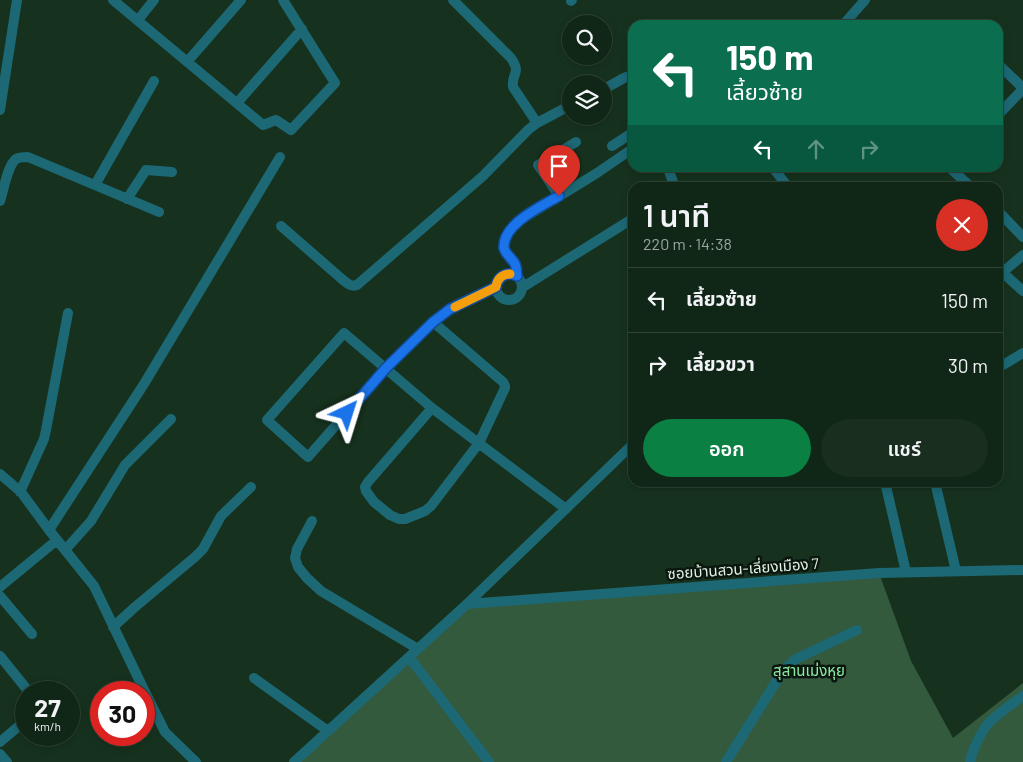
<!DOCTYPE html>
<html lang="th">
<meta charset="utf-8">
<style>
:root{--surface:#102616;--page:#192e1f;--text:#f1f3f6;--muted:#9ca5a1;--line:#304335;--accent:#0b8043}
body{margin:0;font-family:Barlow,"Noto Sans Thai",sans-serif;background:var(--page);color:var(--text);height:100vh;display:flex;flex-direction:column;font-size:19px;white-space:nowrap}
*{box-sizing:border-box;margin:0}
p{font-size:16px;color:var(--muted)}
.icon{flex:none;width:28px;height:28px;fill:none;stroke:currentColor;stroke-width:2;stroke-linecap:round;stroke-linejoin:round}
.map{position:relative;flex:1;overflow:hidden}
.drawer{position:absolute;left:628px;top:182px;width:375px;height:305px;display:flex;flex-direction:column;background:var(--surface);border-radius:15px;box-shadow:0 2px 8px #0003,0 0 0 1px var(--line)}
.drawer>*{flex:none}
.top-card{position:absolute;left:628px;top:20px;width:375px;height:152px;border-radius:15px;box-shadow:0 2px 8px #0003,0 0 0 1px var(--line);background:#0b6e4f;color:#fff;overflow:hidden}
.buttons{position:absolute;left:562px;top:15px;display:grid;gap:10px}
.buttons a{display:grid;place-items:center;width:50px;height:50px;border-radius:50%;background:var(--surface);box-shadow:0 2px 8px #0003,0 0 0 1px var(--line);font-size:25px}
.speed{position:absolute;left:15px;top:681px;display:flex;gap:10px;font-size:25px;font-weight:700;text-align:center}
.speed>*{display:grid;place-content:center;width:65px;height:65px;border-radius:50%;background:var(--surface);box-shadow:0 2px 8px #0003,0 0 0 1px var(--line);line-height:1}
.speed small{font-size:12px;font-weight:400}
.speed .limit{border:8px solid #d22;background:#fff;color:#111}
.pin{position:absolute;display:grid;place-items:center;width:42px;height:42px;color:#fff;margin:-51px -21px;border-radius:50% 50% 50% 0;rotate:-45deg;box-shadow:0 0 5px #0007}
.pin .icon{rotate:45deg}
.me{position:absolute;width:55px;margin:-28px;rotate:41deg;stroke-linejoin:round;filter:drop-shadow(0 0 4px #0008)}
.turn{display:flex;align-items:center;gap:18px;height:105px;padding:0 15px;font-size:22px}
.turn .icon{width:65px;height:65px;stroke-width:2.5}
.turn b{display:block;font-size:35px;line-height:42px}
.lanes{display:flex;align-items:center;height:48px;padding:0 15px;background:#0003;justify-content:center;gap:25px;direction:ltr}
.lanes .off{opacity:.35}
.round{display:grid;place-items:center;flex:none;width:52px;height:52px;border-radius:26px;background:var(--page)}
.overview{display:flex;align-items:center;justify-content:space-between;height:85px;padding:0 15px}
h1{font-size:30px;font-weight:600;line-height:38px}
.primary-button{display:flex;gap:10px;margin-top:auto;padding:10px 15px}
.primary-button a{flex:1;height:58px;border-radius:30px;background:var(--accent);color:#fff;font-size:20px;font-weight:600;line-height:58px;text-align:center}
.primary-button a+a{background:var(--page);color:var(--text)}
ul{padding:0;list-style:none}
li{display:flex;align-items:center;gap:15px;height:65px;padding:0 15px;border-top:1px solid var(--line)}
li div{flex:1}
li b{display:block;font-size:19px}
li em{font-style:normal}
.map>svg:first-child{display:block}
</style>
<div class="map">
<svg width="1023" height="762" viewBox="0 0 1023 762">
<rect width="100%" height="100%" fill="#16321e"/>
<path fill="#345a3e" d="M879 573 911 661 953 738 1023 683V762H294L467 604Z"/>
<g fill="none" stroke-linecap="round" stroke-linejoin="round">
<path stroke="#1d6875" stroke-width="10" d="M113 0 263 125 276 120 291 130 335 83 283 0
M453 0 511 58C522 74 511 73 513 87L537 123
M571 1 572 0
M138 20 154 0
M843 25 865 0
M187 62 241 0
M998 64 1023 88
M604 89 624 78 632 75
M237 103 302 29
M0 110 17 0
M998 115 1023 89
M612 146 632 133
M668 168 675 188
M773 168 789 188
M950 168 972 188
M95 185 154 81
M559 196 538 165 576 142
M127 199 146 170 172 172
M0 201C4 190 7 166 16 159 19 157 24 157 28 157L159 212
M998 211 1023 237
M281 226 343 280C348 284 351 287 357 285L483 176 529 129 537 123 571 105
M1002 272 1023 291
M496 287a13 13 0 1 1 26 0a13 13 0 1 1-26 0Z
M517 276C516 272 517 267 515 263 512 259 507 255 505 250 501 238 511 229 519 221L597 173 632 149
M998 276 1023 255
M496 287 451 309 433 322 386 368 308 457 267 420 344 333 432 408 566 509
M523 287 632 219
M1003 365 1023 353
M432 408 368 482 365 487 366 491 374 502 390 515 399 519H405L425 511 431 506 479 443 505 388V386L503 382 433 322
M0 474 21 492 49 530 94 586 145 692 165 732 196 762
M885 482 906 572
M935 482 956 571
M20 492 44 439 46 430 68 313
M312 521 297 549 295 558 298 567 307 578 321 591 418 649
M49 530 144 384 280 157
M65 550 91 521 125 465 171 419
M0 587 57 540
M0 596 32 634
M467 604 879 573 1023 570
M113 627 135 607 195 557 203 549 221 516 251 487
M0 656 29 692
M409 657 489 762
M254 678 328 731
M0 742 26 720
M0 754 7 762
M294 762 467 604 632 445
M726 762 781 674 789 665 796 659 857 630
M970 762C972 751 980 735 986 726 994 716 1012 704 1023 696"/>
</g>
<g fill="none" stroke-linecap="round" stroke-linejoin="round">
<g stroke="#114b97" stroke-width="12">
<path id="route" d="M347 413 386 368 433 322 450 309 496 287C498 276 507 271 517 276 516 272 517 267 515 264 512 258 505 254 504 248 502 224 542 206 559 196"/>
</g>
<use href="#route" stroke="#1a73e8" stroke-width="9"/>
<path stroke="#f59e0b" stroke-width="9" d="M455 307 496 287C497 279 502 274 510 274"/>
</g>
<g text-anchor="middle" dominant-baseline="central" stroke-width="5" stroke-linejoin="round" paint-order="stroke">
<g font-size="15" fill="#e1f2e4" stroke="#0b170e">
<text transform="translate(743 568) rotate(-4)">ซอยบ้านสวน-เลี่ยงเมือง 7</text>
</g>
<g font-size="15" fill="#8beba5" stroke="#0b170e">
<text x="809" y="670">สุสานเม่งหุย</text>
</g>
</g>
</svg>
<div class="buttons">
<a><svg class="icon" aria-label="search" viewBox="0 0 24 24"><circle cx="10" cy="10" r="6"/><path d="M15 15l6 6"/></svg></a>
<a><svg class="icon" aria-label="layers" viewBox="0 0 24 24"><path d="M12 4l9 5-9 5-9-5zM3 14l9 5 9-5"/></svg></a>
</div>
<div class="speed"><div>27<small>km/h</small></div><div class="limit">30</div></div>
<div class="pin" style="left:559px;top:196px;background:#d93025"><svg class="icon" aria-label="arrive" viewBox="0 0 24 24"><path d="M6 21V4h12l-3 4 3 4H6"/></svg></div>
<svg class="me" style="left:347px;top:413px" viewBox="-20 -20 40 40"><path d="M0-17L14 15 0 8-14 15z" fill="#1a73e8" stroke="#fff" stroke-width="4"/></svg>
<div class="top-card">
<div class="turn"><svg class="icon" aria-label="left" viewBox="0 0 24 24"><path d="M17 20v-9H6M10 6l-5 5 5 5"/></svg><div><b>150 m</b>เลี้ยวซ้าย</div></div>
<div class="lanes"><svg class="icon" aria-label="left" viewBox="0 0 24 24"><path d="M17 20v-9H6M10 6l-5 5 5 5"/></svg><svg class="icon off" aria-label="ahead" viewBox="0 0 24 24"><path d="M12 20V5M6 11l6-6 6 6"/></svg><svg class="icon off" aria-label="right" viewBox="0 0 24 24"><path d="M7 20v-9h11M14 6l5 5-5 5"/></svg></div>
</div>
<section class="drawer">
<div class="overview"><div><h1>1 นาที</h1><p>220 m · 14:38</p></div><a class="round" style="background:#d93025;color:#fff"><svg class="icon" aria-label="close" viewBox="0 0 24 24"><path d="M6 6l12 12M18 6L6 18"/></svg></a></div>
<ul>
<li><svg class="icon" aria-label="left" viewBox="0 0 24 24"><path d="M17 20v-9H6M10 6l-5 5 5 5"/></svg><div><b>เลี้ยวซ้าย</b></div><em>150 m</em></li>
<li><svg class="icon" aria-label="right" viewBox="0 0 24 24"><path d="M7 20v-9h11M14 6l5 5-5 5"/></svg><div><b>เลี้ยวขวา</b></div><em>30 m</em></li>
</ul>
<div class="primary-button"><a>ออก</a><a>แชร์</a></div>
</section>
</div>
